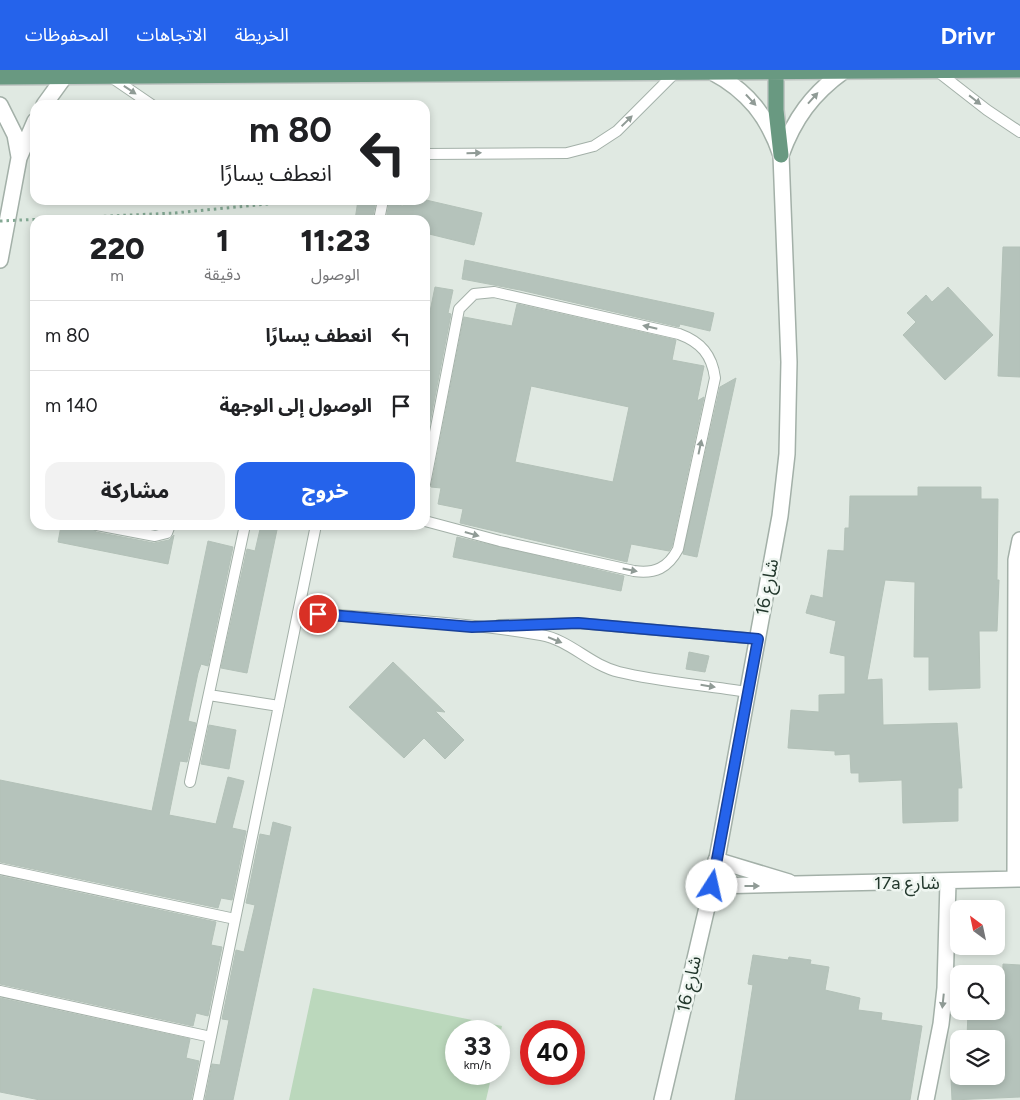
<!DOCTYPE html>
<html lang="ar">
<meta charset="utf-8">
<style>
:root{--surface:#fff;--page:#f2f2f2;--text:#202124;--muted:#757577;--line:#e0e0e0;--accent:#2563eb}
body{margin:0;font-family:Figtree,"Noto Sans Arabic",sans-serif;background:var(--page);color:var(--text);direction:rtl;height:100vh;display:flex;flex-direction:column;font-size:19px;white-space:nowrap}
*{box-sizing:border-box;margin:0}
p{font-size:16px;color:var(--muted)}
.icon{flex:none;width:28px;height:28px;fill:none;stroke:currentColor;stroke-width:2;stroke-linecap:round;stroke-linejoin:round}
.map{position:relative;flex:1;overflow:hidden;direction:ltr}
.details{position:absolute;left:30px;top:145px;width:400px;height:315px;display:flex;flex-direction:column;background:var(--surface);border-radius:15px;box-shadow:0 2px 8px #0003;direction:rtl}
.details>*{flex:none}
.hud{position:absolute;left:30px;top:30px;width:400px;height:105px;border-radius:15px;box-shadow:0 2px 8px #0003;direction:rtl;background:#fff;color:var(--text);overflow:hidden}
.needle{width:32px;rotate:327deg}
.buttons{position:absolute;left:950px;top:830px;display:grid;gap:10px}
.buttons a{display:grid;place-items:center;width:55px;height:55px;border-radius:10px;background:var(--surface);box-shadow:0 2px 8px #0003;font-size:25px}
.speed{position:absolute;left:445px;top:950px;display:flex;gap:10px;font-size:25px;font-weight:700;text-align:center}
.speed>*{display:grid;place-content:center;width:65px;height:65px;border-radius:50%;background:var(--surface);box-shadow:0 2px 8px #0003;line-height:1}
.speed small{font-size:12px;font-weight:400}
.speed .limit{border:8px solid #d22;background:#fff;color:#111}
.pin{position:absolute;display:grid;place-items:center;width:42px;height:42px;color:#fff;margin:-21px;border:2px solid #fff;border-radius:50%;box-shadow:0 1px 5px #0007}
.me{position:absolute;width:55px;margin:-28px;rotate:10deg;stroke-linejoin:round;filter:drop-shadow(0 0 4px #0008)}
.turn{display:flex;align-items:center;gap:18px;height:105px;padding:0 15px;font-size:22px}
.turn .icon{width:65px;height:65px;stroke-width:2.5}
.turn b{display:block;font-size:35px;line-height:42px}
.eta{display:flex;justify-content:space-evenly;align-items:center;height:85px;text-align:center}
.eta b{font-size:30px;font-weight:800;line-height:35px}
.action{display:flex;gap:10px;margin-top:auto;padding:10px 15px}
.action a{flex:1;height:58px;border-radius:15px;background:var(--accent);color:#fff;font-size:20px;font-weight:800;line-height:58px;text-align:center}
.action a+a{background:var(--page);color:var(--text)}
ul{padding:0;list-style:none}
li{display:flex;align-items:center;gap:15px;height:70px;padding:0 15px;border-top:1px solid var(--line)}
li div{flex:1}
li b{display:block;font-size:19px}
li em{font-style:normal}
header{display:flex;align-items:center;gap:30px;box-sizing:border-box;height:70px;padding:0 25px;background:var(--accent);color:#fff}
header strong{font-size:24px}
nav{display:flex;gap:28px;margin-inline-start:auto;font-size:18px}
.map>svg:first-child{display:block}
</style>
<header>
<strong>Drivr</strong>
<nav><a>الخريطة</a><a>الاتجاهات</a><a>المحفوظات</a></nav>
</header>
<div class="map">
<svg width="1020" height="1030" viewBox="0 0 1020 1030">
<rect width="100%" height="100%" fill="#e0e9e2"/>
<path fill="#bbd8bc" d="M313 918 502 956 499 970V961H456V1004H492L486 1030H289Z"/>
<path fill="#b5c3bb" stroke="#b3c1b8" fill-rule="evenodd" d="M358 130 376 131 372 150H355Z
M405 130H426L482 143 474 175 425 163V150H386L389 133 403 136Z
M1003 177H1020V307L998 306Z
M465 190 714 243 710 261 680 254 679 257 520 220 462 209Z
M435 217 453 220 448 243 451 244 425 378V266Z
M948 217 993 265 945 310 903 265 916 252 907 243 926 225 932 232Z
M517 234 676 270 672 290 704 296 697 331 704 327 672 476 669 481 631 474 627 492 460 453 463 439 438 434 441 418 431 417 464 247 512 256ZM531 316 629 337 613 412 515 392Z
M736 308 697 487 683 484 720 317Z
M918 417H981V429H998L997 510H999L997 561H979L980 618 929 620V587H914L915 512 885 510 867 610 882 609 883 655 957 653 962 718H958V751L903 753 902 710 859 712V703H851L850 684 835 685V681L788 678 791 640 819 642V625L845 624V586L830 583 836 551 806 543 811 525 823 528 828 480 844 481 845 458H849L850 426H918Z
M83 455H90L96 462 154 473 169 470 174 465 168 494 58 472 61 456 82 460Z
M261 455H278L247 603 221 598 247 479 255 481Z
M457 467 624 506 621 521 453 487Z
M208 471 233 477 208 596 201 594 198 603 188 651 196 653 187 692 180 691 169 745 216 754 228 707 244 711 232 758 246 761 232 830 221 828 218 838 0 792V710L152 741Z
M689 582 709 586 705 602 686 599Z
M393 592 445 642 435 641 464 670 445 689 424 668 404 688 349 637Z
M209 655 236 660 229 699 201 694Z
M273 752 291 757 233 1030H205L212 994 220 995 229 950 222 949 236 880 244 882 255 835 246 833 260 764 270 766Z
M0 806 216 852 211 875 222 877 208 946 196 943 193 956 0 914Z
M753 885 788 890 789 887 811 890 810 894 829 897 825 920 860 928 858 940 882 943 881 950 922 956 910 1030H735L753 915 748 914Z
M1003 894 1020 895V1027L952 1030 951 1008 996 1007V969H967L968 941H1002Z
M0 928 190 969 186 988 199 991 191 1030H40L0 1022Z"/>
<g fill="none" stroke-linecap="round" stroke-linejoin="round">
<g stroke="#a3b0a8" stroke-width="12">
<path id="service" d="M937 1 987 40 1020 62
M111 7 152 35
M425 84 567 83 594 76 617 61 676 2
M379 150 383 130
M425 414 459 239 474 224 494 222 679 264C701 272 712 285 715 308L678 479C668 498 655 504 634 501L500 471 425 451
M97 455 155 466 167 463 170 455
M298 542C379 549 461 551 541 565 570 570 590 595 619 602 660 612 705 615 747 622
M499 555 578 553 758 569
M209 625 279 636
M190 712 245 455
M0 799 235 849
M0 921 211 967
M198 1030 316 455"/>
</g>
<g stroke="#a3b0a8" stroke-width="18">
<path id="minor" d="M716 790 789 812
M1015 809 1016 490 1020 470
M712 816 1020 809
M926 1030 941 954 945 918 948 812"/>
</g>
<g stroke="#a3b0a8" stroke-width="18">
<path id="tertiary" d="M0 35 15 65 19 87
M44 35 65 6
M781 85C794 49 812 24 844 1
M0 190 19 88 35 51
M662 1030 712 816 780 446 787 384 789 292 781 85C768 47 748 21 712 2"/>
</g>
<g stroke="#c1c7c4" stroke-width="18">
<path id="primary" d="M776 0V40L781 85
M0 7 1020 0"/>
</g>
<path stroke="#84a994" stroke-width="3" stroke-dasharray="2.5 4" stroke-linecap="butt" d="M175 143 308 130"/>
<use href="#service" stroke="#fff" stroke-width="10"/>
<use href="#minor" stroke="#fff" stroke-width="15"/>
<use href="#tertiary" stroke="#fff" stroke-width="15"/>
<use href="#primary" stroke="#699981" stroke-width="15"/>
<path stroke="#84a994" stroke-width="3" stroke-dasharray="2.5 4" stroke-linecap="butt" d="M0 151 175 143"/>
</g>
<defs><path id="oneway-solid" d="M-6-.8H1V-3.2L6.5 0L1 3.2V.8H-6Z" transform="scale(1.25)"/></defs>
<g fill="#909b96">
<use href="#oneway-solid" transform="translate(130 20) rotate(34)"/>
<use href="#oneway-solid" transform="translate(813 28) rotate(-48)"/>
<use href="#oneway-solid" transform="translate(751 30) rotate(47)"/>
<use href="#oneway-solid" transform="translate(975 30) rotate(38)"/>
<use href="#oneway-solid" transform="translate(627 51) rotate(-44)"/>
<use href="#oneway-solid" transform="translate(474 83) rotate(-1)"/>
<use href="#oneway-solid" transform="translate(650 257) rotate(-167)"/>
<use href="#oneway-solid" transform="translate(700 377) rotate(-78)"/>
<use href="#oneway-solid" transform="translate(472 464) rotate(16)"/>
<use href="#oneway-solid" transform="translate(630 500) rotate(11)"/>
<use href="#oneway-solid" transform="translate(555 570) rotate(22)"/>
<use href="#oneway-solid" transform="translate(708 616) rotate(9)"/>
<use href="#oneway-solid" transform="translate(752 816)"/>
<use href="#oneway-solid" transform="translate(943 931) rotate(96)"/>
</g>
<g fill="none" stroke-linecap="round" stroke-linejoin="round">
<g stroke="#184099" stroke-width="12">
<path id="route" d="M318 544 472 557 578 553 758 569 712 816"/>
</g>
<use href="#route" stroke="#2563eb" stroke-width="9"/>
</g>
<g text-anchor="middle" dominant-baseline="central" stroke-width="5" stroke-linejoin="round" paint-order="stroke">
<g font-size="18" fill="#22372c" stroke="#eff6f1">
<text transform="translate(767 517) rotate(-79)">شارع 16</text>
<text x="907" y="813">17a شارع</text>
<text transform="translate(689 914) rotate(-77)">شارع 16</text>
</g>
</g>
</svg>
<div class="buttons">
<a><svg class="needle" viewBox="-14 -14 28 28"><path d="M0-13l5 13h-10z" fill="#e53935"/><path d="M0 13l5-13h-10z" fill="#757577"/></svg></a>
<a><svg class="icon" aria-label="search" viewBox="0 0 24 24"><circle cx="10" cy="10" r="6"/><path d="M15 15l6 6"/></svg></a>
<a><svg class="icon" aria-label="layers" viewBox="0 0 24 24"><path d="M12 4l9 5-9 5-9-5zM3 14l9 5 9-5"/></svg></a>
</div>
<div class="speed"><div>33<small>km/h</small></div><div class="limit">40</div></div>
<div class="pin" style="left:318px;top:544px;background:#d93025"><svg class="icon" aria-label="arrive" viewBox="0 0 24 24"><path d="M6 21V4h12l-3 4 3 4H6"/></svg></div>
<svg class="me" style="left:712px;top:816px" viewBox="-20 -20 40 40"><circle r="19" fill="#fff"/><path d="M0-13L10 11 0 6-10 11z" fill="#2563eb"/></svg>
<div class="hud">
<div class="turn"><svg class="icon" aria-label="left" viewBox="0 0 24 24"><path d="M17 20v-9H6M10 6l-5 5 5 5"/></svg><div><b>80 m</b>انعطف يسارًا</div></div>
</div>
<section class="details">
<div class="eta">
<div><b>11:23</b><p>الوصول</p></div>
<div><b>1</b><p>دقيقة</p></div>
<div><b>220</b><p>m</p></div>
</div>
<ul>
<li><svg class="icon" aria-label="left" viewBox="0 0 24 24"><path d="M17 20v-9H6M10 6l-5 5 5 5"/></svg><div><b>انعطف يسارًا</b></div><em>80 m</em></li>
<li><svg class="icon" aria-label="arrive" viewBox="0 0 24 24"><path d="M6 21V4h12l-3 4 3 4H6"/></svg><div><b>الوصول إلى الوجهة</b></div><em>140 m</em></li>
</ul>
<div class="action"><a>خروج</a><a>مشاركة</a></div>
</section>
</div>
